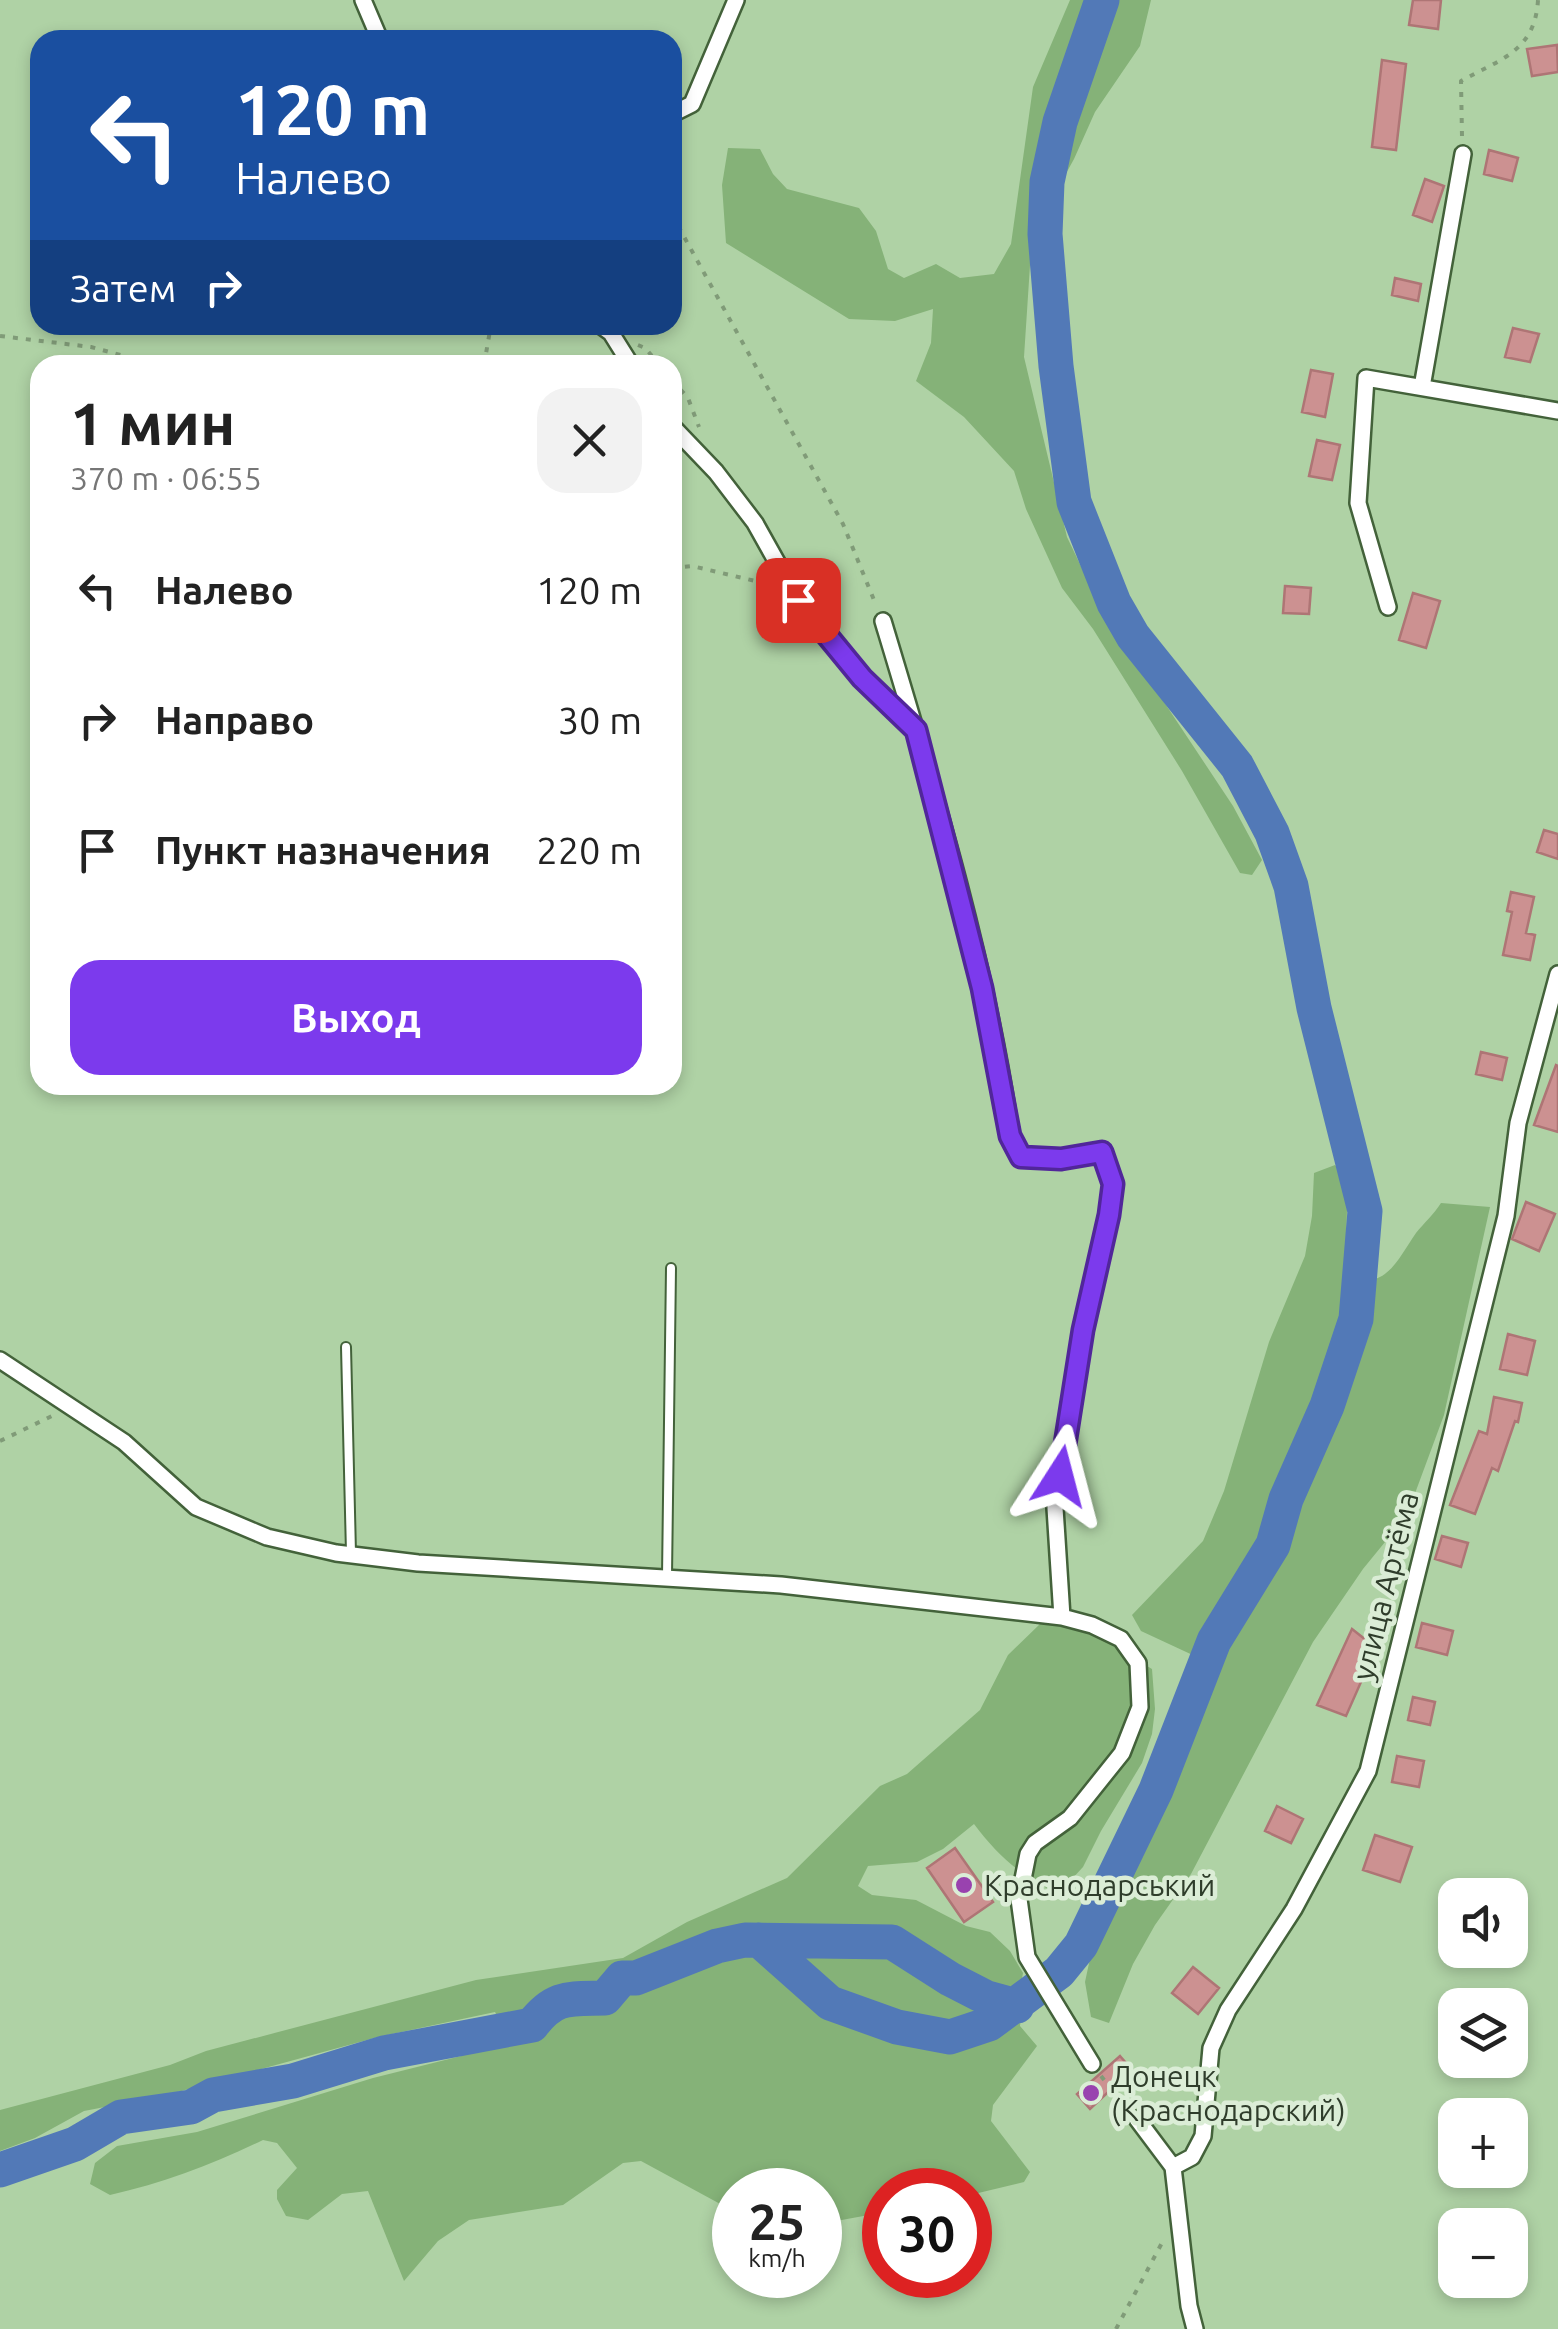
<!DOCTYPE html>
<html lang="ru">
<meta charset="utf-8">
<style>
:root{--surface:#fff;--page:#f2f2f2;--text:#222;--muted:#767676;--accent:#7c3aed}
body{margin:0;font-family:Ubuntu,sans-serif;background:var(--page);color:var(--text);height:100vh;display:flex;flex-direction:column;font-size:38px;white-space:nowrap}
*{box-sizing:border-box;margin:0}
p{font-size:32px;color:var(--muted)}
.icon{flex:none;width:55px;height:55px;fill:none;stroke:currentColor;stroke-width:2;stroke-linecap:round;stroke-linejoin:round}
.map{position:relative;flex:1;overflow:hidden}
.drawer{position:absolute;left:30px;top:355px;width:652px;height:740px;display:flex;flex-direction:column;background:var(--surface);border-radius:30px;box-shadow:0 5px 15px #0003}
.drawer>*{flex:none}
.guide{position:absolute;left:30px;top:30px;width:652px;height:305px;border-radius:30px;box-shadow:0 5px 15px #0003;background:#1a4fa0;color:#fff;overflow:hidden}
.tools{position:absolute;left:1438px;top:1878px;display:grid;gap:20px}
.tools a{display:grid;place-items:center;width:90px;height:90px;border-radius:20px;background:var(--surface);box-shadow:0 5px 15px #0003;font-size:50px}
.speed{position:absolute;left:712px;top:2168px;display:flex;gap:20px;font-size:50px;font-weight:700;text-align:center}
.speed>*{display:grid;place-content:center;width:130px;height:130px;border-radius:50%;background:var(--surface);box-shadow:0 5px 15px #0003;line-height:1}
.speed small{font-size:25px;font-weight:400}
.speed .limit{border:15px solid #d22;background:#fff;color:#111}
.pin{position:absolute;display:grid;place-items:center;width:85px;height:85px;color:#fff;margin:-42px;border-radius:20px;box-shadow:0 5px 15px #0006}
.me{position:absolute;width:110px;margin:-55px;rotate:9deg;stroke-linejoin:round;filter:drop-shadow(0 0 8px #0008)}
.turn{display:flex;align-items:center;gap:35px;height:210px;padding:0 40px;font-size:45px}
.turn .icon{width:130px;height:130px;stroke-width:2.5}
.turn b{display:block;font-size:70px;line-height:85px}
.then{display:flex;align-items:center;height:95px;padding:0 40px;background:#0003;gap:20px;font-size:38px}
.round{display:grid;place-items:center;flex:none;width:105px;height:105px;border-radius:30px;background:var(--page)}
.headline{display:flex;align-items:center;justify-content:space-between;height:170px;padding:0 40px}
h1{font-size:60px;font-weight:600;line-height:75px}
.action{display:flex;gap:20px;margin-top:auto;padding:20px 40px}
.action a{flex:1;height:115px;border-radius:30px;background:var(--accent);color:#fff;font-size:40px;font-weight:600;line-height:115px;text-align:center}
ul{padding:0;list-style:none}
li{display:flex;align-items:center;gap:30px;height:130px;padding:0 40px}
li div{flex:1}
li b{display:block;font-size:38px}
li em{font-style:normal}
.map>svg:first-child{display:block}
</style>
<div class="map">
<svg width="1558" height="2329" viewBox="0 0 1558 2329">
<rect width="100%" height="100%" fill="#afd2a5"/>
<path fill="#85b278" fill-rule="evenodd" d="M1070 0H1151L1140 46 1095 112 1074 159 1032 235 1024 357 1067 537 1099 604 1233 806 1262 860 1252 875 1240 873 1182 771 1093 629 1062 588 1026 509 1014 471 964 417 916 381 931 343 933 309 895 321 849 319 726 243 722 185 728 148 760 149 773 174 787 189 859 208 876 231 888 269 904 278 936 264 960 278 994 274 1011 244 1033 87Z
M1335 1165 1348 1181 1345 1270C1382 1298 1398 1259 1416 1233 1424 1223 1434 1214 1441 1203L1490 1207 1444 1415 1407 1515 1363 1569 1313 1642 1191 1874 1155 1925 1133 1964 1109 2023 1091 2017 1085 1982 1094 1940 1173 1790 1180 1743 1212 1664 1141 1631 1132 1615 1203 1541 1224 1491 1269 1342 1305 1256 1312 1216 1314 1173Z
M1040 1624H1076L1152 1669 1155 1709 1152 1734 1142 1763 1101 1831 1083 1867 1058 1894C1022 1877 998 1856 974 1824L943 1849 917 1862 868 1866 858 1886 872 1895 916 1900 966 1926 990 1932 1010 1951 1023 1973C1019 1991 1023 2008 1020 2026L1037 2046 993 2105 991 2121 1030 2172 1024 2182 970 2195V2190H885V2212L820 2224V2190H735V2212L641 2161 623 2163 563 2205 469 2220 438 2241 404 2281 368 2191 342 2194 308 2220 286 2216 277 2199V2190L297 2168 277 2143 263 2140C213 2164 164 2183 110 2195L90 2184 95 2163 117 2146 197 2132 373 2078 461 2056 504 2029 495 2012 378 2037 167 2095 84 2111 35 2138 0 2151V2110L170 2065 206 2051 476 1980 623 1958 687 1922 787 1878 880 1786 907 1774 980 1710 1008 1655ZM768 1938 788 1942H892L950 1979 987 1998 1015 2007 989 2024 950 2037 897 2027 830 2003 760 1941Z
M839 1948 896 1955 969 1996 985 2012 966 2023 931 2028 843 1999 799 1966 788 1951Z"/>
<g fill="none" stroke-linecap="round" stroke-linejoin="round">
<path stroke="#5279b7" stroke-width="35" d="M759 1940 830 2003 897 2027 950 2037 989 2024 1059 1972 1081 1945 1156 1790 1214 1641 1273 1545 1286 1499 1327 1406 1356 1319 1365 1211 1314 1008 1291 886 1272 833 1237 766 1133 636 1114 603 1074 502 1056 366 1045 234 1047 182 1060 122 1102 0
M0 2170 75 2144 121 2117 191 2107 213 2095 293 2081 384 2053 532 2025C555 1995 569 1999 605 1998L622 1978H636L717 1946 745 1940 892 1942 950 1979 987 1998 1017 2006"/>
</g>
<path fill="#cc9191" stroke="#ae7575" stroke-width="2.5" d="M1413 0H1441L1438 29 1409 25Z
M1557 45 1558 72 1532 76 1527 49Z
M1382 60 1406 64 1396 150 1372 147Z
M1489 150 1518 158 1512 181 1484 174Z
M1425 179 1444 186 1432 222 1413 215Z
M1395 278 1421 284 1418 301 1392 295Z
M1513 328 1539 334 1530 362 1505 357Z
M1311 370 1333 374 1325 417 1302 412Z
M1317 440 1340 445 1332 480 1309 476Z
M1285 586 1311 588 1309 614 1283 613Z
M1413 593 1440 601 1426 648 1399 640Z
M1544 830 1558 834V859L1537 852Z
M1511 892 1534 897 1526 933 1535 935 1530 960 1503 955 1512 912 1507 911Z
M1481 1052 1507 1058 1502 1080 1476 1074Z
M1556 1065 1558 1066V1132L1534 1125Z
M1526 1202 1555 1214 1539 1251 1512 1239Z
M1508 1334 1535 1341 1527 1375 1500 1369Z
M1494 1397 1522 1403 1518 1422 1515 1421 1498 1471 1492 1468 1475 1514 1450 1505 1479 1431 1487 1434Z
M1442 1536 1468 1543 1461 1567 1435 1559Z
M1422 1623 1453 1631 1447 1655 1416 1647Z
M1352 1629 1376 1648 1346 1716 1317 1705Z
M1413 1697 1435 1702 1430 1725 1408 1720Z
M1397 1756 1424 1761 1419 1787 1392 1782Z
M1277 1806 1303 1819 1291 1843 1265 1831Z
M1375 1835 1412 1847 1400 1882 1363 1870Z
M955 1848 993 1902 964 1922 927 1868Z
M1193 1967 1219 1988 1198 2014 1172 1993Z
M1120 2056 1132 2070 1090 2109 1077 2094Z"/>
<g fill="none" stroke-linecap="round" stroke-linejoin="round">
<g stroke="#43623a" stroke-width="12">
<path id="service" d="M346 1347 351 1553
M667 1576 671 1268"/>
</g>
<g stroke="#43623a" stroke-width="20">
<path id="minor" d="M363 0 380 40
M672 114 692 104 736 0
M600 325 611 333 631 365
M1422 387 1463 154
M672 426 716 472 755 523 798 600 862 678 912 727
M1388 607 1358 503 1366 378 1558 411
M883 621C933 787 987 964 1011 1136L1021 1157 1061 1159 1102 1153 1113 1184 1109 1215 1083 1330 1055 1508 1062 1617 1092 1625 1121 1639 1138 1663 1140 1707 1122 1753 1070 1818 1035 1843 1028 1854 1019 1899 1027 1957 1092 2064
M0 1360 124 1442 196 1507 267 1537 336 1553 418 1563 781 1585 1062 1617
M1137 2119 1173 2167 1189 2306 1195 2329
M1173 2167 1192 2157 1203 2136 1211 2048 1228 2010 1294 1909 1368 1771 1506 1216 1518 1123 1558 974"/>
</g>
<path stroke="#809b78" stroke-width="4" stroke-dasharray="5 8" stroke-linecap="butt" d="M1462 136 1461 81C1501 59 1535 51 1538 0
M672 215 843 524 876 605
M0 336 91 347 132 358 136 365
M638 345 645 348 660 365
M484 365 491 325
M672 380 688 398 699 427
M672 568 692 566 768 584
M0 1441 54 1415
M1101 2076 1126 2107
M1116 2329 1164 2239"/>
<use href="#service" stroke="#fff" stroke-width="8"/>
<use href="#minor" stroke="#fff" stroke-width="15"/>
</g>
<g fill="none" stroke-linecap="round" stroke-linejoin="round">
<g stroke="#51269a" stroke-width="25">
<path id="route" d="M798 600 862 678 916 730 982 988 1010 1136 1021 1157 1061 1159 1102 1152 1113 1184 1109 1215 1083 1330 1060 1476"/>
</g>
<use href="#route" stroke="#7c3aed" stroke-width="18"/>
</g>
<g fill="#9942af" stroke="#dbedd6" stroke-width="4">
<circle cx="964" cy="1885" r="10"/>
<circle cx="1091" cy="2093" r="10"/>
</g>
<g text-anchor="middle" dominant-baseline="central" stroke-width="9" stroke-linejoin="round" paint-order="stroke">
<g font-size="30" fill="#2f3d2b" stroke="#dbedd6">
<text transform="translate(1385 1586) rotate(-76)">улица Артёма</text>
</g>
<g font-size="30" fill="#2f3d2b" stroke="#dbedd6" text-anchor="start">
<text x="984" y="1885">Краснодарський</text>
<text x="1111" y="2076">Донецк<tspan x="1111" dy="34">(Краснодарский)</tspan></text>
</g>
</g>
</svg>
<div class="tools">
<a><svg class="icon" aria-label="sound" viewBox="0 0 24 24"><path d="M4 9h4l5-4v14l-5-4H4zM17 9q2 3 0 6"/></svg></a>
<a><svg class="icon" aria-label="layers" viewBox="0 0 24 24"><path d="M12 4l9 5-9 5-9-5zM3 14l9 5 9-5"/></svg></a>
<a>+</a>
<a>−</a>
</div>
<div class="speed"><div>25<small>km/h</small></div><div class="limit">30</div></div>
<div class="pin" style="left:798px;top:600px;background:#d93025"><svg class="icon" aria-label="arrive" viewBox="0 0 24 24"><path d="M6 21V4h12l-3 4 3 4H6"/></svg></div>
<svg class="me" style="left:1060px;top:1476px" viewBox="-20 -20 40 40"><path d="M0-17L14 15 0 8-14 15z" fill="#7c3aed" stroke="#fff" stroke-width="4"/></svg>
<div class="guide">
<div class="turn"><svg class="icon" aria-label="left" viewBox="0 0 24 24"><path d="M17 20v-9H6M10 6l-5 5 5 5"/></svg><div><b>120 m</b>Налево</div></div>
<div class="then">Затем<svg class="icon" aria-label="right" viewBox="0 0 24 24"><path d="M7 20v-9h11M14 6l5 5-5 5"/></svg></div>
</div>
<section class="drawer">
<div class="headline"><div><h1>1 мин</h1><p>370 m · 06:55</p></div><a class="round"><svg class="icon" aria-label="close" viewBox="0 0 24 24"><path d="M6 6l12 12M18 6L6 18"/></svg></a></div>
<ul>
<li><svg class="icon" aria-label="left" viewBox="0 0 24 24"><path d="M17 20v-9H6M10 6l-5 5 5 5"/></svg><div><b>Налево</b></div><em>120 m</em></li>
<li><svg class="icon" aria-label="right" viewBox="0 0 24 24"><path d="M7 20v-9h11M14 6l5 5-5 5"/></svg><div><b>Направо</b></div><em>30 m</em></li>
<li><svg class="icon" aria-label="arrive" viewBox="0 0 24 24"><path d="M6 21V4h12l-3 4 3 4H6"/></svg><div><b>Пункт назначения</b></div><em>220 m</em></li>
</ul>
<div class="action"><a>Выход</a></div>
</section>
</div>
